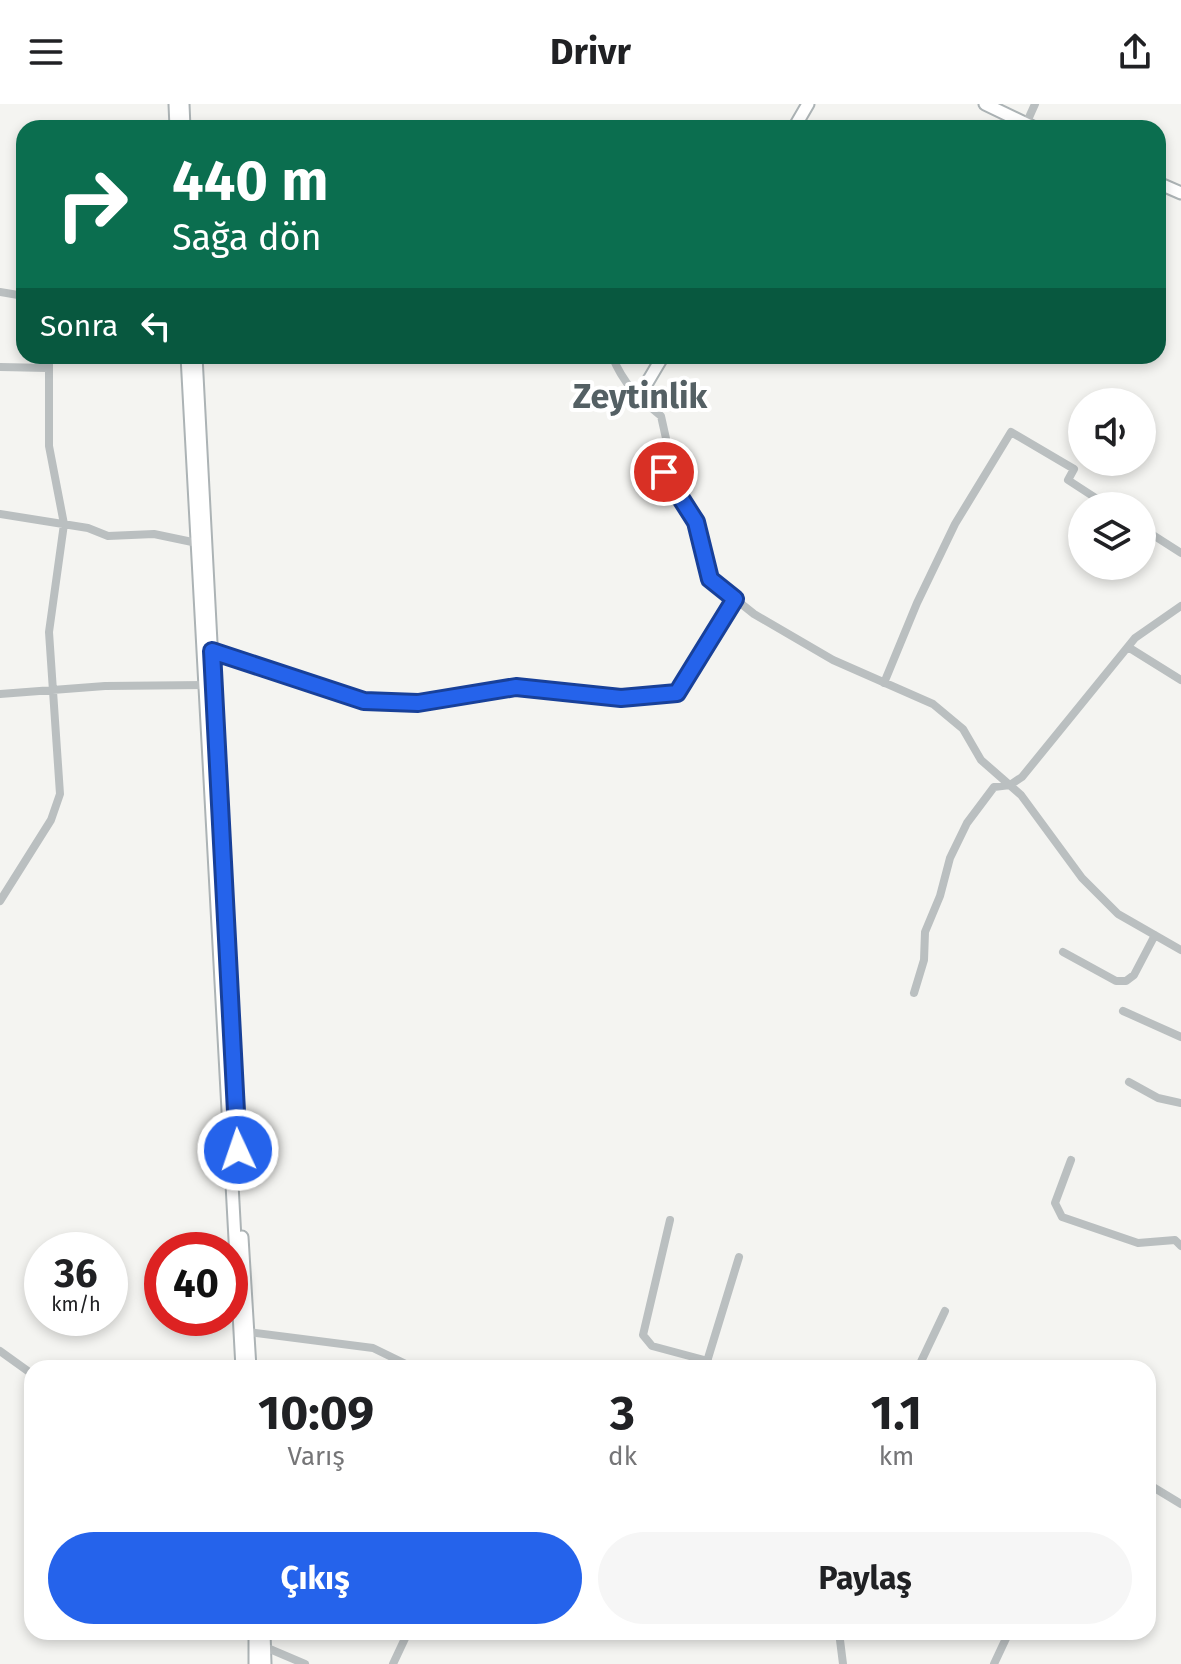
<!DOCTYPE html>
<html lang="tr">
<meta charset="utf-8">
<style>
:root{--surface:#fff;--page:#f6f6f6;--text:#202124;--muted:#757577;--accent:#2563eb}
body{margin:0;font-family:"Fira Sans",sans-serif;background:var(--page);color:var(--text);height:100vh;display:flex;flex-direction:column;font-size:30px;white-space:nowrap}
*{box-sizing:border-box;margin:0}
p{font-size:26px;color:var(--muted)}
.icon{flex:none;width:44px;height:44px;fill:none;stroke:currentColor;stroke-width:2;stroke-linecap:round;stroke-linejoin:round}
.map{position:relative;flex:1;overflow:hidden}
.panel{position:absolute;left:24px;top:1256px;width:1132px;height:280px;display:flex;flex-direction:column;background:var(--surface);border-radius:24px;box-shadow:0 4px 12px #0003}
.panel>*{flex:none}
.banner{position:absolute;left:16px;top:16px;width:1150px;height:244px;border-radius:24px;box-shadow:0 4px 12px #0003;background:#0b6e4f;color:#fff;overflow:hidden}
.fabs{position:absolute;left:1068px;top:284px;display:grid;gap:16px}
.fabs a{display:grid;place-items:center;width:88px;height:88px;border-radius:50%;background:var(--surface);box-shadow:0 4px 12px #0003;font-size:40px}
.speed{position:absolute;left:24px;top:1128px;display:flex;gap:16px;font-size:40px;font-weight:700;text-align:center}
.speed>*{display:grid;place-content:center;width:104px;height:104px;border-radius:50%;background:var(--surface);box-shadow:0 4px 12px #0003;line-height:1}
.speed small{font-size:20px;font-weight:400}
.speed .limit{border:12px solid #d22;background:#fff;color:#111}
.pin{position:absolute;display:grid;place-items:center;width:68px;height:68px;color:#fff;margin:-34px;border:4px solid #fff;border-radius:50%;box-shadow:0 2px 8px #0007}
.me{position:absolute;width:88px;margin:-44px;rotate:357deg;stroke-linejoin:round;filter:drop-shadow(0 0 6px #0008)}
.turn{display:flex;align-items:center;gap:28px;height:168px;padding:0 24px;font-size:36px}
.turn .icon{width:104px;height:104px;stroke-width:2.5}
.turn b{display:block;font-size:56px;line-height:68px}
.then{display:flex;align-items:center;height:76px;padding:0 24px;background:#0003;gap:16px;font-size:30px}
.eta{display:flex;justify-content:space-evenly;align-items:center;height:136px;text-align:center}
.eta b{font-size:48px;font-weight:700;line-height:56px}
.action{display:flex;gap:16px;margin-top:auto;padding:16px 24px}
.action a{flex:1;height:92px;border-radius:48px;background:var(--accent);color:#fff;font-size:32px;font-weight:700;line-height:92px;text-align:center}
.action a+a{background:var(--page);color:var(--text)}
header{display:flex;justify-content:space-between;align-items:center;height:104px;padding:0 24px;background:var(--surface);font-size:36px;font-weight:700}
.map>svg:first-child{display:block}
</style>
<header><svg class="icon" aria-label="menu" viewBox="0 0 24 24"><path d="M4 6h16M4 12h16M4 18h16"/></svg>Drivr<svg class="icon" aria-label="share" viewBox="0 0 24 24"><path d="M12 15V3M7 8l5-5 5 5M5 13v7h14v-7"/></svg></header>
<div class="map">
<svg width="1181" height="1560" viewBox="0 0 1181 1560">
<rect width="100%" height="100%" fill="#f4f4f1"/>
<g fill="none" stroke-linecap="round" stroke-linejoin="round">
<g stroke="#acb3b5" stroke-width="15">
<path id="secondary" d="M175 0 176 24
M183 0 184 24
M985 0 1035 24
M794 24 808 0
M1158 79 1181 89
M187 252 242 1264
M196 252 232 940
M638 294 663 252
M242 1133 250 1264
M255 1528V1560
M264 1528 265 1560"/>
</g>
<path stroke="#babfc0" stroke-width="8" d="M1026 20 1035 0
M0 188 24 192
M612 252C624 281 637 292 661 312L667 339 664 368 696 418 710 475 754 510 833 556 933 600 963 625 981 656 1021 691 1082 774 1118 810 1181 846
M0 263 49 264
M0 410 88 424 108 432 154 430 197 439
M1142 424 1181 449
M1128 543 1181 576
M212 547 364 597 418 599 516 583 621 594 677 589 735 495
M884 579 917 499 955 420 1011 328 1074 365 1068 376 1108 402
M0 590 105 582 205 581
M0 797 51 716 60 690 49 528 64 420 49 342V252
M1063 848 1116 877H1126L1134 871 1155 831
M914 889 924 856 925 828 940 792 950 754 967 719 994 683 1010 681 1022 673 1135 534 1181 502
M1123 907 1181 933
M1129 978 1158 994 1181 999
M1071 1056 1055 1099 1062 1113 1138 1139 1175 1136 1181 1142
M670 1116 643 1231 652 1242 708 1257
M248 1228 373 1244 414 1264
M0 1247 32 1270
M705 1264 739 1153
M918 1264 945 1207
M1148 1380 1181 1400
M839 1528 843 1560
M265 1543 305 1560
M393 1560 408 1528
M994 1560 1009 1528"/>
<use href="#secondary" stroke="#fff" stroke-width="11"/>
</g>
<g fill="none" stroke-linecap="round" stroke-linejoin="round">
<g stroke="#184099" stroke-width="20">
<path id="route" d="M238 1046 212 547 364 597 418 599 516 583 621 594 677 589 735 495 710 475 696 418 664 368"/>
</g>
<use href="#route" stroke="#2563eb" stroke-width="14"/>
</g>
<g text-anchor="middle" dominant-baseline="central" stroke-width="8" stroke-linejoin="round" paint-order="stroke">
<g font-size="34" font-weight="bold" fill="#546064" stroke="#fff">
<text x="640" y="292">Zeytinlik</text>
</g>
</g>
</svg>
<div class="fabs">
<a><svg class="icon" aria-label="sound" viewBox="0 0 24 24"><path d="M4 9h4l5-4v14l-5-4H4zM17 9q2 3 0 6"/></svg></a>
<a><svg class="icon" aria-label="layers" viewBox="0 0 24 24"><path d="M12 4l9 5-9 5-9-5zM3 14l9 5 9-5"/></svg></a>
</div>
<div class="speed"><div>36<small>km/h</small></div><div class="limit">40</div></div>
<div class="pin" style="left:664px;top:368px;background:#d93025"><svg class="icon" aria-label="arrive" viewBox="0 0 24 24"><path d="M6 21V4h12l-3 4 3 4H6"/></svg></div>
<svg class="me" style="left:238px;top:1046px" viewBox="-20 -20 40 40"><circle r="17" fill="#2563eb" stroke="#fff" stroke-width="3"/><path d="M0-11L8 9 0 5-8 9z" fill="#fff"/></svg>
<div class="banner">
<div class="turn"><svg class="icon" aria-label="right" viewBox="0 0 24 24"><path d="M7 20v-9h11M14 6l5 5-5 5"/></svg><div><b>440 m</b>Sağa dön</div></div>
<div class="then">Sonra<svg class="icon" aria-label="left" viewBox="0 0 24 24"><path d="M17 20v-9H6M10 6l-5 5 5 5"/></svg></div>
</div>
<section class="panel">
<div class="eta">
<div><b>10:09</b><p>Varış</p></div>
<div><b>3</b><p>dk</p></div>
<div><b>1.1</b><p>km</p></div>
</div>
<div class="action"><a>Çıkış</a><a>Paylaş</a></div>
</section>
</div>
